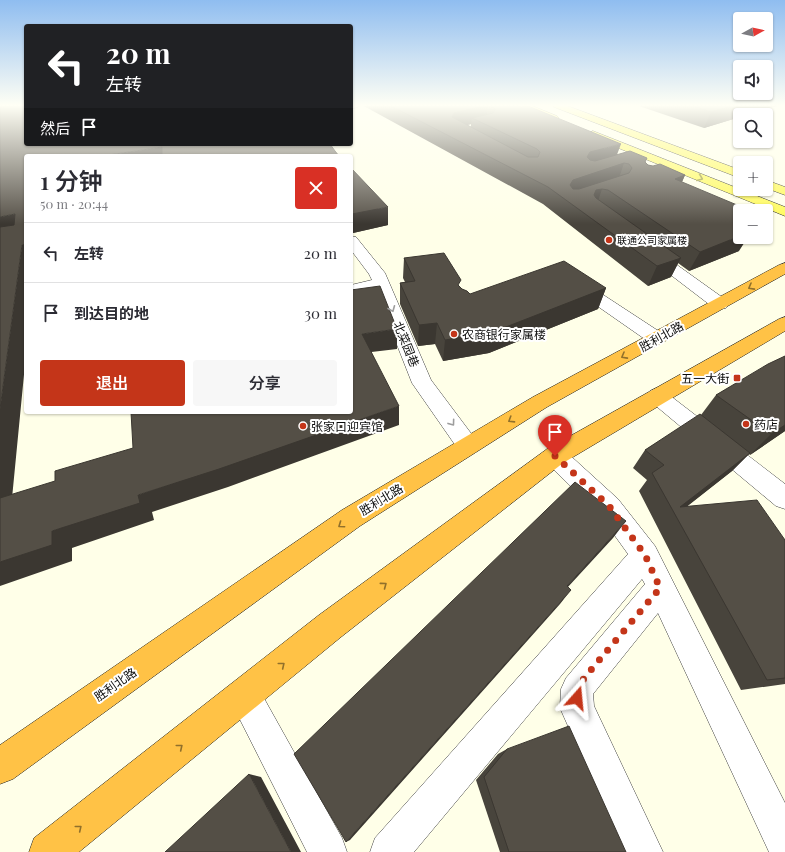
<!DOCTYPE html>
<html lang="zh">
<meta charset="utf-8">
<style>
:root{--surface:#fff;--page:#f7f7f7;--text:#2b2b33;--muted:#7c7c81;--line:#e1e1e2;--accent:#c43519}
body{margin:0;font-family:"Playfair Display","Noto Sans SC",serif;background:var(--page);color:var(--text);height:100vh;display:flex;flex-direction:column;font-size:15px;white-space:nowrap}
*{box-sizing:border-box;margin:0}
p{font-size:13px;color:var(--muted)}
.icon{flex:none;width:22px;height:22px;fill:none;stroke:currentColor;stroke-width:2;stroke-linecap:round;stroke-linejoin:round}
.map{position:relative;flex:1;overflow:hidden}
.side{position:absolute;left:24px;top:154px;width:329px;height:260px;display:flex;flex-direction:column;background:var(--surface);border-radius:4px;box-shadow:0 1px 3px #0004}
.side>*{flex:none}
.guide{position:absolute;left:24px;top:24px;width:329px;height:122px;border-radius:4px;box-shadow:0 1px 3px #0004;background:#202124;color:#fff;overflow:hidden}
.needle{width:26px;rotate:82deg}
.buttons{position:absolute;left:733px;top:12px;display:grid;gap:8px}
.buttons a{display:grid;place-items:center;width:40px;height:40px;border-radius:4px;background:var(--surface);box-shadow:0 1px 3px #0004;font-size:20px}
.pin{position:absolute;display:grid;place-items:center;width:34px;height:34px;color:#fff;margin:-41px -17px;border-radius:50% 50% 50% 0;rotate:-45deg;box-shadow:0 0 4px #0007}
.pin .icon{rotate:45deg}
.me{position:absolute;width:44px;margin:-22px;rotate:18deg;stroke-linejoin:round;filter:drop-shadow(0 0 3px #0008)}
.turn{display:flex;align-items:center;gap:14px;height:84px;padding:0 16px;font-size:18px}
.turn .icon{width:52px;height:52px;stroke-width:2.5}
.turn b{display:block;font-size:28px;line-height:34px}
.then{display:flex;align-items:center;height:38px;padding:0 16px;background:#0003;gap:8px;font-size:15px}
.round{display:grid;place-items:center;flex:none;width:42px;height:42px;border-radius:4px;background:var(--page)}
.headline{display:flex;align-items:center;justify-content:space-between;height:68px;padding:0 16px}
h1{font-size:24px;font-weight:600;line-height:30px}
.button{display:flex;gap:8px;margin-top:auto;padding:8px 16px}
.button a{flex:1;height:46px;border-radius:4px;background:var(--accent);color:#fff;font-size:16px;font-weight:600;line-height:46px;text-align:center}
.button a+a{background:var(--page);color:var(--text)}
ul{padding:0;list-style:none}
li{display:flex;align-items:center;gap:12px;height:60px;padding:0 16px;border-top:1px solid var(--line)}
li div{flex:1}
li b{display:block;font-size:15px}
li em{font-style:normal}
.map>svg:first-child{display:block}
</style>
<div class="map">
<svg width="785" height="852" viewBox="0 0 785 852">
<rect width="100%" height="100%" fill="#ffffe8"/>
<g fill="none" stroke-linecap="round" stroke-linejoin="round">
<g stroke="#3e3e3e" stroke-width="1">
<path id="minor" d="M351 105H360L358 107 351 109Z
M351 236 356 237 385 273 431 380 476 440 479 446 476 452 468 455 460 452 412 383 375 289 351 295V285L372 280 369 274 351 250Z
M651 248 656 250 726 300 729 304 726 308 720 309 714 308 646 256 643 253 646 250Z
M576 279 582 281 663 334 665 338 663 342 656 344 649 342 570 287 568 284 570 281Z
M657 388 664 391 785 484V509L776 506 650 401 647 396 650 391Z
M555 447 563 449 618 499 655 546 785 803V852H769L658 613 593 694 594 706 663 852H624L560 708 561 689 566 678 645 584 642 579 414 852H370L375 838 628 554 600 515 547 463 543 456 547 449Z
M244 680 256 684 342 838 347 852H307L228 696 232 684Z"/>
</g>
<g stroke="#1c1c1c" stroke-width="1">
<path id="major" d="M518 105H530L557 116 559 118 557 120H551L519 107Z
M553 105H565L740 170V178L554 107Z
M593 131 785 207V216L589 136 588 134Z
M766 180 785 187V195L766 188Z"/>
</g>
<g stroke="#1c1c1c" stroke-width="1">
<path id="highway" d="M785 263V274L547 407 360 526 13 779 0 784V745L342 510 533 397 779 265Z
M785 317V331L563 463 341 637 79 852H29L34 838 319 615 547 449 779 319Z"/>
</g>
<use href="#minor" fill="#fff" fill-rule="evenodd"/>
<use href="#major" fill="#fffa58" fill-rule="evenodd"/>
<use href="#highway" fill="#ffc246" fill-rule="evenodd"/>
</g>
<path fill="#48443c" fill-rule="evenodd" d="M362 105H517L617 155 645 162 648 165 685 175 682 182 739 251 689 271 678 263 671 277 648 286 543 204ZM471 124V127L467 125Z
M636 105H780L746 115H740V117L704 128Z
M351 168 388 225 353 233 351 230Z
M404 258 460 287 462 289 470 294 606 288 598 309 489 353 443 361 435 344 418 346 400 304V283L405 282 403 278Z
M785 356V431L750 455 749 454 732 471 687 506 785 540V684L741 690 639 491 647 480 633 468 645 450 701 415 716 395Z
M507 749 626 852H500L476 780 498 754Z"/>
<path fill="#3b3731" d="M0 105H22L0 114Z
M488 105 486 121 472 118 471 124 453 129 452 117 454 113Z
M735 105H780L746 115H740V117L704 128 711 112Z
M621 144 615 160 585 169 587 157 590 152Z
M162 147 165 156H102Z
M624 163 618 181 568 198 570 185 573 180Z
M685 175 677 193 675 179Z
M602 189 596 207 594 195 596 190Z
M388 207V225L353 233 352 214Z
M15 214 26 231 0 237V217Z
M740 236V237H748L739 251 689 271 700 252Z
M26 244V354L10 519 0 511V409L22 245Z
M681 258 671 277 648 286 657 266Z
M606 288 598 309 489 353 443 361 445 340Z
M437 323 435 344 418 346 419 325Z
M397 329V349L363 353 362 334Z
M399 406V425L228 487 152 512 154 520 72 548V561L0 586V562L52 531 138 495Z
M785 425V431L750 455 771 434Z
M750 453 732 471 675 516 680 507Z
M626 521 613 538 556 600 567 586Z
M571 590 560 604 350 840 346 842Z
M249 774 261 777 301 852H291Z"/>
<path fill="#544f46" stroke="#3b3731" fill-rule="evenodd" d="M19 105H26V144H330L335 151 339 156H162V147L102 156H26V244L22 245 0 409V227L14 225 15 214 0 217V107Z
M389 105H517L521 107 528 106 621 144 590 152 587 157 590 160 595 161 630 151 647 158 645 162 648 165 653 166 660 164 685 175 675 179 737 205 740 211V236L700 252 608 190 602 189 596 190 594 195 596 198 681 258 657 266 548 187ZM488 105 495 109 493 113 472 118 537 149 540 152 538 157H528L452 117 454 113ZM624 163 629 164 632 168 629 173 579 189H573L570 185 573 180Z
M690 105H735L711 112Z
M351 168 388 207 352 214 351 213Z
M444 253 461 280 458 285 462 289 467 291 470 294 564 261 606 288 493 332 445 340 437 323 419 325 400 283 415 281 404 258Z
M380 286 397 329 362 334 399 406 219 469 138 495 140 503 52 531V545L0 562V498L55 481V471L133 448 131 412H351V290Z
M785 356V425L771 434 716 395 768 364Z
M700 414 750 453 680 507 757 500 785 540V678L767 680 652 473 664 465 645 450Z
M575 482 626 521 567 586 571 590 346 842 294 754Z
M569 726 626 852H509L484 777 507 749Z
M249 774 291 852H165Z"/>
<defs><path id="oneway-chevron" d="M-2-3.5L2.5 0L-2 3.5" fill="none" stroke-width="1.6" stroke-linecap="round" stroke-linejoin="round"/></defs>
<use stroke="#9d9a39" href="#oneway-chevron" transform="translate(700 178) rotate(22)"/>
<g stroke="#91702b">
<use href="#oneway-chevron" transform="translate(751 287) rotate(151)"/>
<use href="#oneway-chevron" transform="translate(624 356) rotate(151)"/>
<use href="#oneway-chevron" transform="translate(511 420) rotate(148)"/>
<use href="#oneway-chevron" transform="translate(341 525) rotate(145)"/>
<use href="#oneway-chevron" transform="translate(384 585) rotate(-37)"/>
<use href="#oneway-chevron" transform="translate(282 665) rotate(-39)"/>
<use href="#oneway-chevron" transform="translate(180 747) rotate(-39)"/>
<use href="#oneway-chevron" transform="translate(79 828) rotate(-39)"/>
</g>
<g stroke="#9d9d9d">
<use href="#oneway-chevron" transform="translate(392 309) rotate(68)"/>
<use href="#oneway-chevron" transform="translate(452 423) rotate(54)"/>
</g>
<linearGradient id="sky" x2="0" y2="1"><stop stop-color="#8fbdf0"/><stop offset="0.47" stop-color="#fffff5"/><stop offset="1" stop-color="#fffff5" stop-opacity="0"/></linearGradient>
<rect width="785" height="224" fill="url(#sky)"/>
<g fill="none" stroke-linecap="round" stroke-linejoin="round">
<path stroke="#c43519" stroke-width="7" stroke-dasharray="0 12.6" d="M555 456 609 506 645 555 660 588 585 677 577 689V698"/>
</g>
<g fill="#c43519" stroke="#fff" stroke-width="1.5">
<circle cx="609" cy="240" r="4"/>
<circle cx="454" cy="334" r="4"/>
<rect x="733" y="374" width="8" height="8" rx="2"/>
<circle cx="746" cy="424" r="4"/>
<circle cx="303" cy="426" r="4"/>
</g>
<g text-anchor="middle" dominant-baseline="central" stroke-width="4" stroke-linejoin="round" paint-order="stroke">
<g font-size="10" fill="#0b0b0b" stroke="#fff" text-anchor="start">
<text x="617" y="240">联通公司家属楼</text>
</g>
<g font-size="12" fill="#0b0b0b" stroke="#fff" text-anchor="start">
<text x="462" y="334">农商银行家属楼</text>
<text x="729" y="378" text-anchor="end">五一大街</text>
<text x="754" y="424">药店</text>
<text x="311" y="426">张家口迎宾馆</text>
</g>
<g font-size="12" fill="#0b0b0b" stroke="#fff">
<text transform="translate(661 336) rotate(-29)">胜利北路</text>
<text transform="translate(407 344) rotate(68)">北菜园巷</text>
<text transform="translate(381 499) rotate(-31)">胜利北路</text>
<text transform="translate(115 684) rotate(-35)">胜利北路</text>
</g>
</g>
</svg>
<div class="buttons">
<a><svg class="needle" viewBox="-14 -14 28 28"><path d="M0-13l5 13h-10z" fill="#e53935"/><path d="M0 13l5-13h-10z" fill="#7c7c81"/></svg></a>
<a><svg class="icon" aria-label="sound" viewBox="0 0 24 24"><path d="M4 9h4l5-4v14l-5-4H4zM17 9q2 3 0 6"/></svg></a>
<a><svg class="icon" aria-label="search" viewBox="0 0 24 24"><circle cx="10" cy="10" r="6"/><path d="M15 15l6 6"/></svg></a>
<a>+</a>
<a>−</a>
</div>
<div class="pin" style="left:555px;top:456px;background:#d93025"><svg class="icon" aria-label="arrive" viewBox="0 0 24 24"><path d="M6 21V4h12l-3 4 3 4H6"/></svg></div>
<svg class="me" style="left:577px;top:698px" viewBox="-20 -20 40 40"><path d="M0-17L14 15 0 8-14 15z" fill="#c43519" stroke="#fff" stroke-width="4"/></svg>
<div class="guide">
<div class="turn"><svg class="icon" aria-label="left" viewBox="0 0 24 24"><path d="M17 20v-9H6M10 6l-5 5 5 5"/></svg><div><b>20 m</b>左转</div></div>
<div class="then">然后<svg class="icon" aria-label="arrive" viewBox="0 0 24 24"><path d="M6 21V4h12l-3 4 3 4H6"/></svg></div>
</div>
<section class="side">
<div class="headline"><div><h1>1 分钟</h1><p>50 m · 20:44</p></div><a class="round" style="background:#d93025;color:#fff"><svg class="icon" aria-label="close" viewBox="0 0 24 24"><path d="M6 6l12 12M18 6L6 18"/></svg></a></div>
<ul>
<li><svg class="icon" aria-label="left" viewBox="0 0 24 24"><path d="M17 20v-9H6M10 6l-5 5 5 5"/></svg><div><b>左转</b></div><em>20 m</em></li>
<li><svg class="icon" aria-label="arrive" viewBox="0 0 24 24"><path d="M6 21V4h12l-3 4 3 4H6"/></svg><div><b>到达目的地</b></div><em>30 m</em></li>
</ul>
<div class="button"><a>退出</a><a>分享</a></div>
</section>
</div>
